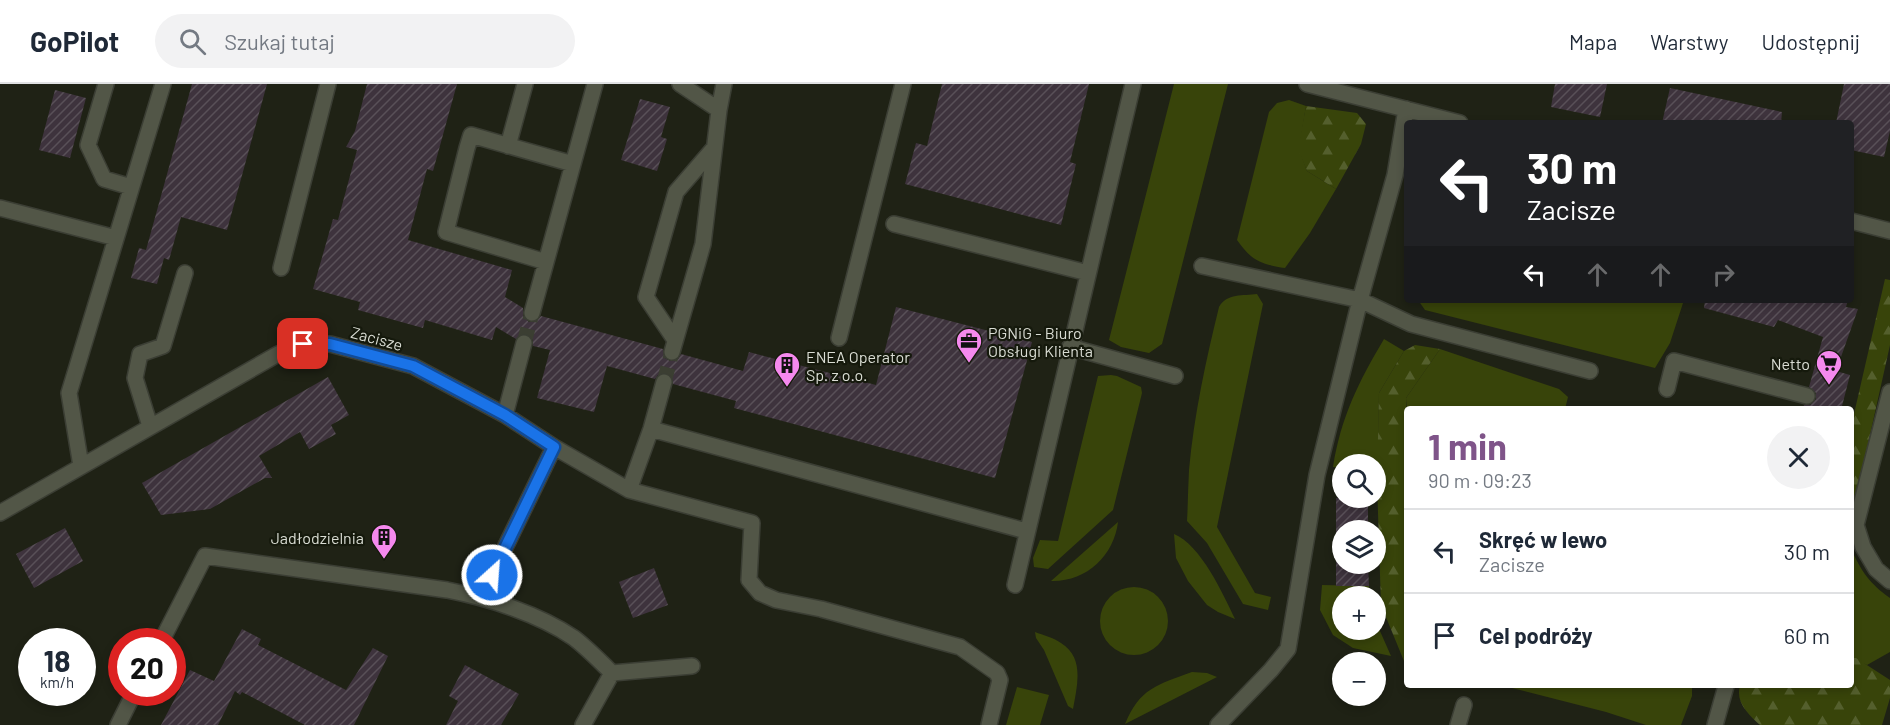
<!DOCTYPE html>
<html lang="pl">
<meta charset="utf-8">
<style>
:root{--surface:#fff;--page:#f2f2f3;--text:#1f2937;--muted:#747a83;--line:#e0e1e3;--accent:#7f5489}
body{margin:0;font-family:Barlow,sans-serif;background:var(--page);color:var(--text);height:100vh;display:flex;flex-direction:column;font-size:22px;white-space:nowrap}
*{box-sizing:border-box;margin:0}
p{font-size:20px;color:var(--muted)}
.icon{flex:none;width:33px;height:33px;fill:none;stroke:currentColor;stroke-width:2;stroke-linecap:round;stroke-linejoin:round}
.map{position:relative;flex:1;overflow:hidden}
.drawer{position:absolute;left:1404px;top:322px;width:450px;height:282px;display:flex;flex-direction:column;background:var(--surface);border-radius:6px;box-shadow:0 3px 9px #0003}
.drawer>*{flex:none}
.hud{position:absolute;left:1404px;top:36px;width:450px;height:183px;border-radius:6px;box-shadow:0 3px 9px #0003;background:#202124;color:#fff;overflow:hidden}
.fabs{position:absolute;left:1332px;top:370px;display:grid;gap:12px}
.fabs a{display:grid;place-items:center;width:54px;height:54px;border-radius:50%;background:var(--surface);box-shadow:0 3px 9px #0003;font-size:30px}
.speed{position:absolute;left:18px;top:544px;display:flex;gap:12px;font-size:30px;font-weight:700;text-align:center}
.speed>*{display:grid;place-content:center;width:78px;height:78px;border-radius:50%;background:var(--surface);box-shadow:0 3px 9px #0003;line-height:1}
.speed small{font-size:15px;font-weight:400}
.speed .limit{border:9px solid #d22;background:#fff;color:#111}
.pin{position:absolute;display:grid;place-items:center;width:51px;height:51px;color:#fff;margin:-26px;border-radius:12px;box-shadow:0 3px 9px #0006}
.me{position:absolute;width:66px;margin:-33px;rotate:26deg;stroke-linejoin:round;filter:drop-shadow(0 0 4px #0008)}
.turn{display:flex;align-items:center;gap:21px;height:126px;padding:0 24px;font-size:27px}
.turn .icon{width:78px;height:78px;stroke-width:2.5}
.turn b{display:block;font-size:42px;line-height:51px}
.lanes{display:flex;align-items:center;height:57px;padding:0 24px;background:#0003;justify-content:center;gap:30px;direction:ltr}
.lanes .off{opacity:.35}
.round{display:grid;place-items:center;flex:none;width:63px;height:63px;border-radius:32px;background:var(--page)}
.headline{display:flex;align-items:center;justify-content:space-between;height:102px;padding:0 24px}
h1{font-size:36px;font-weight:700;line-height:45px;color:var(--accent)}
ul{padding:0;list-style:none}
li{display:flex;align-items:center;gap:18px;height:84px;padding:0 24px;border-top:2px solid var(--line)}
li div{flex:1}
li b{display:block;font-size:22px}
li em{font-style:normal}
header{display:flex;align-items:center;gap:36px;box-sizing:border-box;height:84px;padding:0 30px;background:var(--surface);border-bottom:2px solid var(--line)}
header strong{font-size:28px}
nav{display:flex;gap:33px;margin-inline-start:auto;font-size:21px}
.search{width:420px;height:54px;background:var(--page);display:flex;align-items:center;gap:15px;box-sizing:border-box;padding:0 21px;border-radius:33px;color:var(--muted);font-size:22px}
.map>svg:first-child{display:block}
</style>
<header>
<strong>GoPilot</strong>
<div class="search"><svg class="icon" aria-label="search" viewBox="0 0 24 24"><circle cx="10" cy="10" r="6"/><path d="M15 15l6 6"/></svg>Szukaj tutaj</div>
<nav><a>Mapa</a><a>Warstwy</a><a>Udostępnij</a></nav>
</header>
<div class="map">
<svg width="1890" height="641" viewBox="0 0 1890 641">
<defs>
<pattern id="forest-firs" width="22" height="20" patternUnits="userSpaceOnUse" patternTransform="scale(1.5)"><rect width="22" height="20" fill="#38440a"/><path d="M5 1l3.5 6h-7zM16 11l3.5 6h-7z" fill="#545f2d"/></pattern>
<pattern id="building-hatch" width="6" height="6" patternUnits="userSpaceOnUse" patternTransform="scale(1.5)"><rect width="6" height="6" fill="#3e333d"/><path d="M-1 1l2-2M0 6l6-6M5 7l2-2" fill="none" stroke="#595058"/></pattern>
</defs>
<rect width="100%" height="100%" fill="#1f2215"/>
<path fill="#38440a" d="M1174 0H1228L1162 260 1149 269 1121 263 1109 256Z
M1289 16 1306 22 1299 65 1307 87 1336 105 1310 149 1285 184C1260 180 1252 177 1237 156L1269 28 1277 19Z
M1257 210 1263 220 1217 443 1255 509 1271 513 1268 526 1243 520 1207 459 1187 437C1188 420 1188 403 1189 386 1194 331 1206 276 1219 223 1227 209 1243 212 1257 210Z
M1418 216H1684L1670 259 1655 284 1425 226Z
M1384 255 1404 267 1379 309 1378 385H1376V381H1342V384L1333 383C1341 333 1358 299 1384 255Z
M1440 265 1559 305 1568 313 1565 325 1407 326V329L1406 314Z
M1111 291 1117 292 1141 303 1142 309 1113 426 1048 485 1034 483 1033 474 1040 456 1058 457 1098 292Z
M1118 438C1114 472 1086 498 1051 497Z
M1174 450C1201 461 1223 510 1235 535L1218 528 1207 521 1188 497 1176 474Z
M1851 465C1862 488 1869 499 1890 514V568L1867 581 1851 574Z
M1322 501 1369 502V513H1342V546H1376V538L1391 572 1353 564 1333 551 1320 526Z
M1100 537a34 34 0 1 1 68 0a34 34 0 1 1-68 0Z
M1035 548C1043 551 1054 554 1061 559 1085 574 1077 602 1073 625L1068 622 1044 566 1036 554Z
M1192 588 1207 589 1217 593 1125 640C1140 604 1157 601 1192 588Z
M1504 602H1692V612L1681 641H1646L1606 628Z
M1017 603 1049 611 1040 641H1006Z"/>
<path fill="url(#forest-firs)" d="M1306 22 1357 29 1366 40 1361 60 1336 105 1307 87 1298 65Z
M1885 195 1890 196V261L1851 436V343Z
M1415 261 1440 265 1406 314 1407 578 1404 577 1381 521 1377 397 1379 309 1404 267Z
M1851 574H1856L1890 596V614L1882 641H1760C1749 631 1735 618 1740 602H1851Z"/>
<path fill="url(#building-hatch)" d="M192 0H267L227 146 181 133 169 176 164 174 157 200 131 194 139 164 146 166Z
M367 0H457L433 87 427 85 408 156 512 186 505 213 523 224V232L529 238H535L541 232 663 265 665 274 670 277 678 275 681 270 743 287 749 268 876 301 896 223 1032 258 995 394 734 324 736 317 673 300 671 292 666 289 658 291 655 295 607 282 594 328 537 314 550 266 533 262V256L527 250H521L516 255 496 243 492 256 425 236 423 244 358 226 360 218 313 205 333 135 338 136 357 66 346 63 355 47Z
M942 0H1089L1070 78 1076 80 1061 141 905 100 916 59 927 62Z
M1555 0H1607L1600 33 1551 23Z
M1844 0H1890V47L1884 73 1851 66V39H1836Z
M1670 4 1782 28 1781 39H1662Z
M55 6 86 14 70 74 39 66Z
M640 15 670 23 661 53 667 55 657 87 621 76Z
M1705 216H1848L1846 223 1858 225 1836 287 1850 291 1841 326H1803L1804 321H1810L1816 315V309L1809 303 1823 253 1778 236 1774 243 1704 224Z
M328 293 349 331 331 341 336 350 309 365 300 348 259 372 272 394H265L210 425 161 431 142 399Z
M1336 414H1368V447H1342V480H1368L1369 502H1336Z
M65 444 83 477 34 504 16 470Z
M654 484 668 521 633 534 619 498Z
M242 545 261 555 258 561 346 606 373 564 388 572 354 641H305L242 608 240 611 235 607 218 641H161L190 586 214 597Z
M465 581 519 610 501 641H446L458 617 449 612Z"/>
<g fill="none" stroke-linecap="round" stroke-linejoin="round">
<path stroke="#3b3e32" stroke-width="15" stroke-dasharray="15 8" stroke-linecap="butt" d="M524 259 532 229
M664 298 672 268"/>
<g stroke="#3b3e34" stroke-width="18">
<path id="minor" d="M106 0 88 61 104 95 131 103
M680 0 719 26
M1307 0 1460 39
M508 62 525 0
M0 124 116 154
M1851 137 1890 147
M894 140 1088 189
M546 178 446 148 467 64 471 51 573 80
M1202 182 1360 216 1411 240 1590 287
M281 184 328 0
M532 229 595 0
M839 254 903 0
M675 256 646 213 676 108 714 64
M1070 263 1175 292
M672 268 703 160 719 26 724 0
M1667 305 1674 277 1807 312
M1890 308 1856 441 1863 463 1876 485 1890 497
M505 331 524 259
M150 342 135 294 140 270 163 262 185 189
M651 345 1026 447
M81 382 69 309 163 0
M629 406 651 345 664 298
M0 429 278 270 303 260H330L413 282 505 331 554 363 629 406 752 439 749 496 760 509 776 516 821 525 960 563 997 589 1000 596 989 641
M1015 501 1133 0
M481 513 554 363
M161 558 205 472 447 506C488 514 539 530 574 554 587 564 600 577 612 589L583 641
M612 589 692 582
M118 641 134 609
M1218 641 1271 586 1288 565 1317 391 1360 216 1395 91 1406 25
M1458 641 1464 621
M1715 641 1726 602"/>
</g>
<use href="#minor" stroke="#525647" stroke-width="15"/>
</g>
<g fill="none" stroke-linecap="round" stroke-linejoin="round">
<g stroke="#114b97" stroke-width="15">
<path id="route" d="M303 260H330L413 282 505 331 554 363 492 491"/>
</g>
<use href="#route" stroke="#1a73e8" stroke-width="10"/>
</g>
<defs>
<g id="office-pin" transform="scale(1.35)"><path d="M0 17L-7.5 6A9.5 9.5 0 1 1 7.5 6Z" fill="#f589ee" stroke="#15190c"/><path d="M-6-3h4V-5.5h4V-3h4V5H-6ZM-1-4.5V-3h2v-1.5ZM-6 0V1H6V0Z" fill="#111"/></g>
<g id="supermarket-pin" transform="scale(1.35)"><path d="M0 17L-7.5 6A9.5 9.5 0 1 1 7.5 6Z" fill="#f589ee" stroke="#15190c"/><path d="M-6-5.5h2.5l.6 2H6L4.5 2H-2.5L-4.4-4H-6ZM-1.5 3.2a1.3 1.3 0 1 0 .1 0ZM3 3.2a1.3 1.3 0 1 0 .1 0Z" fill="#111"/></g>
<g id="building-pin" transform="scale(1.35)"><path d="M0 17L-7.5 6A9.5 9.5 0 1 1 7.5 6Z" fill="#f589ee" stroke="#15190c"/><path d="M-4-6H4V6H1V3H-1V6H-4ZM-2.5-4.3h1.7v1.8h-1.7ZM.8-4.3h1.7v1.8H.8ZM-2.5-1h1.7V.8h-1.7ZM.8-1h1.7V.8H.8Z" fill="#111"/></g>
</defs>
<g fill-rule="evenodd">
<use href="#office-pin" x="969" y="257"/>
<use href="#supermarket-pin" x="1829" y="279"/>
<use href="#building-pin" x="787" y="281"/>
<use href="#building-pin" x="384" y="453"/>
</g>
<g text-anchor="middle" dominant-baseline="central" stroke-width="4.5" stroke-linejoin="round" paint-order="stroke">
<g font-size="16" fill="#daddd4" stroke="#15190c" text-anchor="start">
<text x="988" y="248">PGNiG - Biuro<tspan x="988" dy="18">Obsługi Klienta</tspan></text>
<text x="806" y="272">ENEA Operator<tspan x="806" dy="18">Sp. z o.o.</tspan></text>
<text x="1810" y="279" text-anchor="end">Netto</text>
<text x="364" y="453" text-anchor="end">Jadłodzielnia</text>
</g>
<g font-size="16" fill="#daddd4" stroke="#15190c">
<text transform="translate(377 254) rotate(15)">Zacisze</text>
</g>
</g>
</svg>
<div class="fabs">
<a><svg class="icon" aria-label="search" viewBox="0 0 24 24"><circle cx="10" cy="10" r="6"/><path d="M15 15l6 6"/></svg></a>
<a><svg class="icon" aria-label="layers" viewBox="0 0 24 24"><path d="M12 4l9 5-9 5-9-5zM3 14l9 5 9-5"/></svg></a>
<a>+</a>
<a>−</a>
</div>
<div class="speed"><div>18<small>km/h</small></div><div class="limit">20</div></div>
<div class="pin" style="left:303px;top:260px;background:#d93025"><svg class="icon" aria-label="arrive" viewBox="0 0 24 24"><path d="M6 21V4h12l-3 4 3 4H6"/></svg></div>
<svg class="me" style="left:492px;top:491px" viewBox="-20 -20 40 40"><circle r="17" fill="#1a73e8" stroke="#fff" stroke-width="3"/><path d="M0-11L8 9 0 5-8 9z" fill="#fff"/></svg>
<div class="hud">
<div class="turn"><svg class="icon" aria-label="left" viewBox="0 0 24 24"><path d="M17 20v-9H6M10 6l-5 5 5 5"/></svg><div><b>30 m</b>Zacisze</div></div>
<div class="lanes"><svg class="icon" aria-label="left" viewBox="0 0 24 24"><path d="M17 20v-9H6M10 6l-5 5 5 5"/></svg><svg class="icon off" aria-label="ahead" viewBox="0 0 24 24"><path d="M12 20V5M6 11l6-6 6 6"/></svg><svg class="icon off" aria-label="ahead" viewBox="0 0 24 24"><path d="M12 20V5M6 11l6-6 6 6"/></svg><svg class="icon off" aria-label="right" viewBox="0 0 24 24"><path d="M7 20v-9h11M14 6l5 5-5 5"/></svg></div>
</div>
<section class="drawer">
<div class="headline"><div><h1>1 min</h1><p>90 m · 09:23</p></div><a class="round"><svg class="icon" aria-label="close" viewBox="0 0 24 24"><path d="M6 6l12 12M18 6L6 18"/></svg></a></div>
<ul>
<li><svg class="icon" aria-label="left" viewBox="0 0 24 24"><path d="M17 20v-9H6M10 6l-5 5 5 5"/></svg><div><b>Skręć w lewo</b><p>Zacisze</p></div><em>30 m</em></li>
<li><svg class="icon" aria-label="arrive" viewBox="0 0 24 24"><path d="M6 21V4h12l-3 4 3 4H6"/></svg><div><b>Cel podróży</b></div><em>60 m</em></li>
</ul>
</section>
</div>
